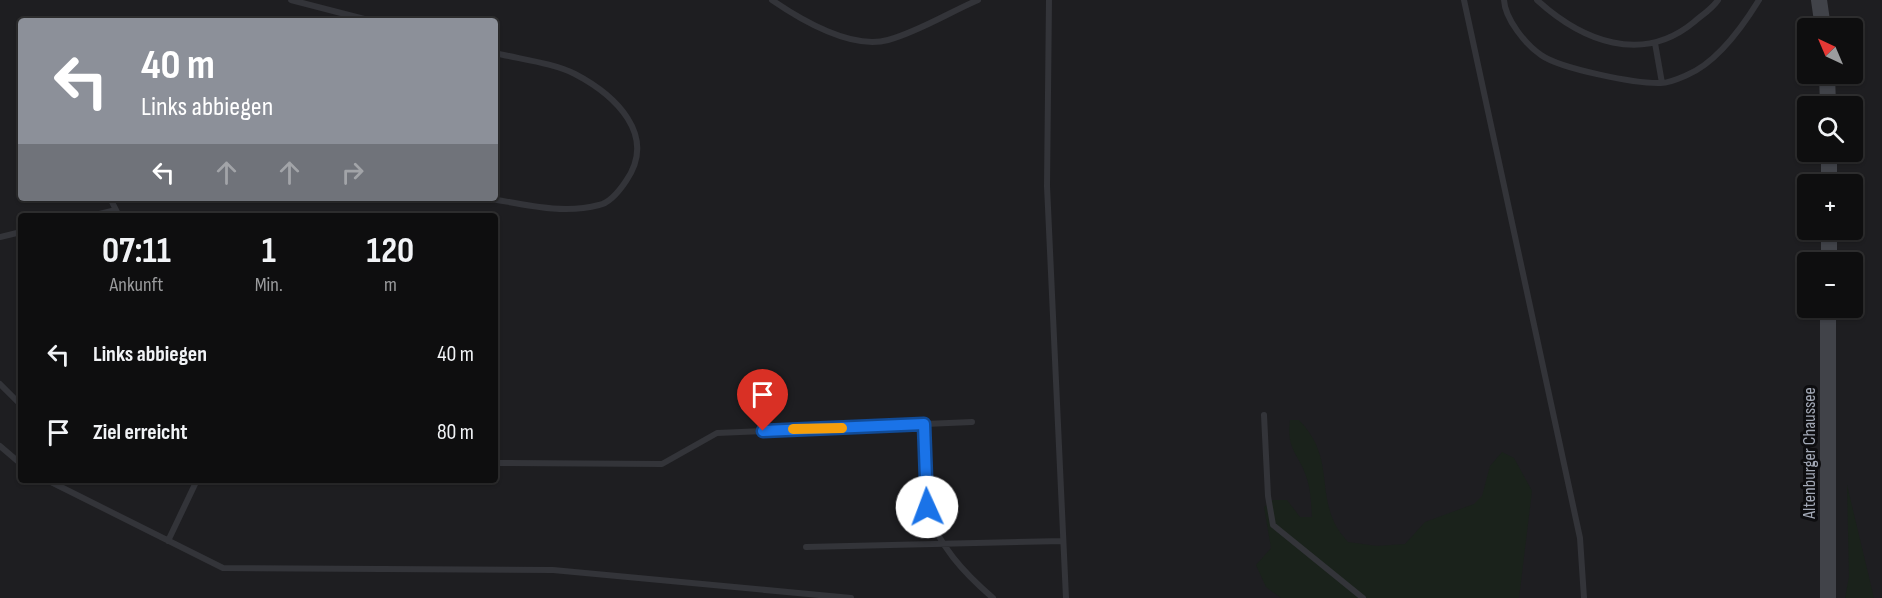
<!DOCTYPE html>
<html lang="de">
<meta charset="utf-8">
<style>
:root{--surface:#0e0e0f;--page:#1c1c1d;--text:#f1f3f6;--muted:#9b9c9e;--line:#2e2e2f}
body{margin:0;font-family:"Sofia Sans Condensed",sans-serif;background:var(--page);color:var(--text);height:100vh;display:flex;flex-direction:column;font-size:22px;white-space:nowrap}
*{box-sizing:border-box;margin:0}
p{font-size:20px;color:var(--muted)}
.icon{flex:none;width:33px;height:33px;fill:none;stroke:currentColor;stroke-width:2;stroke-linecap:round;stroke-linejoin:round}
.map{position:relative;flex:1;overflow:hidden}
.sheet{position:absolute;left:18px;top:213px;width:480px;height:270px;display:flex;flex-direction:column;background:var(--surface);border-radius:6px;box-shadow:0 2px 4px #0004,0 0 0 2px var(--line)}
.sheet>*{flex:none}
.top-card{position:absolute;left:18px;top:18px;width:480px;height:183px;border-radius:6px;box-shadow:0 2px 4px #0004,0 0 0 2px var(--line);background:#8c9099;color:#fff;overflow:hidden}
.needle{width:39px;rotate:316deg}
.fabs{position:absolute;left:1797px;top:18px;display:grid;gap:12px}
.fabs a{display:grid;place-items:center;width:66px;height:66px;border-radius:6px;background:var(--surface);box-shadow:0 2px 4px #0004,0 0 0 2px var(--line);font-size:30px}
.pin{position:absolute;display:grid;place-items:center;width:51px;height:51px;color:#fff;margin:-62px -26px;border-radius:50% 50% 50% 0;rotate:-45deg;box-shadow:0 0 6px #0007}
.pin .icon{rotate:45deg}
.me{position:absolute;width:66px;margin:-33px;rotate:358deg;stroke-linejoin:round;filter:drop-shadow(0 0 4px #0008)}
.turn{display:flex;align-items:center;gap:21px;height:126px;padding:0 24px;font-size:27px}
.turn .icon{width:78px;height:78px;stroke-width:2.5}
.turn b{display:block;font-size:42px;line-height:51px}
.lanes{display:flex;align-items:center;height:57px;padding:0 24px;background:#0003;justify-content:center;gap:30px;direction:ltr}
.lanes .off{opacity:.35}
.eta{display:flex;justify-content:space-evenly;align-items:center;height:102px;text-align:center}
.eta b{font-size:36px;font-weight:700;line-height:42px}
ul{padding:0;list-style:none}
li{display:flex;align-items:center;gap:18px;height:78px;padding:0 24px}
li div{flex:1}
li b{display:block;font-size:22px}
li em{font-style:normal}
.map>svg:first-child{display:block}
</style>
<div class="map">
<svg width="1882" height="598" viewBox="0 0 1882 598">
<rect width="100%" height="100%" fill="#121214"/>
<path fill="#1e1e21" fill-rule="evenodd" d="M0 0H1882V598H0ZM21 21H495V198H21ZM1808 28H1852V74H1808ZM1808 106H1852V152H1808ZM1808 184H1852V230H1808ZM21 216H495V480H21ZM1808 262H1852V308H1808Z"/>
<path fill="#1a221b" d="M1290 420H1299C1333 455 1318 486 1334 522 1337 529 1343 536 1348 542L1377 546 1405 544 1425 522 1474 504 1482 496 1490 466 1502 452 1514 458 1532 491 1519 598H1281L1266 587 1256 565 1271 548 1264 507 1273 500H1287L1300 517H1312C1311 504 1311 491 1307 479 1299 453 1286 451 1290 420Z
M1847 485 1874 598H1845L1849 577Z"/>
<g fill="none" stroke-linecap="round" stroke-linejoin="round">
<path stroke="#333439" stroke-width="6" d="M291 0 372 21
M772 0C801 20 852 50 888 40 918 32 950 12 978 0
M1049 0 1047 186 1066 598
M1464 0 1580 538 1584 598
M1504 0C1505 19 1526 45 1541 55 1561 69 1637 84 1661 83 1669 83 1680 78 1687 75 1716 63 1743 26 1759 0
M1537 0C1582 41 1642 65 1694 22 1702 15 1712 9 1718 0
M1655 43 1662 83
M110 198 119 216
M486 198C523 204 562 215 599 205 610 203 620 190 626 181 658 135 615 95 575 74 554 63 519 59 495 53
M91 216 116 210
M0 237 21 232
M0 384 21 405
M1264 415 1268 496 1273 525 1363 598
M924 424C925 446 921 489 927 509 938 545 964 573 993 598
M0 446 21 464
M495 463 662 464 717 433 972 422
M47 480 223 568 553 570 851 598
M168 541 197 480
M806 547 1063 541"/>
<path stroke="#414349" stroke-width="16" d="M1819 0 1823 28
M1827 74 1828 106
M1829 184V152
M1829 262V230
M1828 598V308"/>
</g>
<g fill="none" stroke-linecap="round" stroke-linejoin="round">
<g stroke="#114b97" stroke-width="15">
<path id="route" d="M763 431 924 424 927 507"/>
</g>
<use href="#route" stroke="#1a73e8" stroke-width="10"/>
<path stroke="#f59e0b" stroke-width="10" d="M793 429 842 428"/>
</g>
<g text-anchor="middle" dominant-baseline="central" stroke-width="6" stroke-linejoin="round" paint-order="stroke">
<g font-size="18" fill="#a2a8b5" stroke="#0d0d0f">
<text transform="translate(1809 453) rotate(-90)">Altenburger Chaussee</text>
</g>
</g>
</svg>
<div class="fabs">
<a><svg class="needle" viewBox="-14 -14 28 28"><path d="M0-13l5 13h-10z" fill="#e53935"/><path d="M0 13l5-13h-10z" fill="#9b9c9e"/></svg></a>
<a><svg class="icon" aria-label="search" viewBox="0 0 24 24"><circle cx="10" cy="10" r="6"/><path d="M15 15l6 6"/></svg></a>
<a>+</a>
<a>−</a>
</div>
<div class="pin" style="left:763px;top:431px;background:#d93025"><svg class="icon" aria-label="arrive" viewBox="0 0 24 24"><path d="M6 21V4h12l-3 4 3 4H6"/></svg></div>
<svg class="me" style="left:927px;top:507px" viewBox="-20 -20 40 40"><circle r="19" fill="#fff"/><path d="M0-13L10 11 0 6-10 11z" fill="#1a73e8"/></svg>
<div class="top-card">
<div class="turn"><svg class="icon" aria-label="left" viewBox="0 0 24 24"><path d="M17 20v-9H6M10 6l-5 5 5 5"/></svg><div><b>40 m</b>Links abbiegen</div></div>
<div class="lanes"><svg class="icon" aria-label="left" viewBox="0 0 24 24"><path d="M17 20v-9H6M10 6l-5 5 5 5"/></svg><svg class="icon off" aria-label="ahead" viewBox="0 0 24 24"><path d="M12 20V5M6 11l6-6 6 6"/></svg><svg class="icon off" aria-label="ahead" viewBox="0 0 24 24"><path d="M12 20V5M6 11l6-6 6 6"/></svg><svg class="icon off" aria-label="right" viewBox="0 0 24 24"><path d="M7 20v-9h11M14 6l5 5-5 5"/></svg></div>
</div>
<section class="sheet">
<div class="eta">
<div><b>07:11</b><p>Ankunft</p></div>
<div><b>1</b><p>Min.</p></div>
<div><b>120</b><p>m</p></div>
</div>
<ul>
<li><svg class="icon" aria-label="left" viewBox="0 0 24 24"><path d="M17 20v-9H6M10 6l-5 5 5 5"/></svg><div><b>Links abbiegen</b></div><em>40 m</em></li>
<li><svg class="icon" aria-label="arrive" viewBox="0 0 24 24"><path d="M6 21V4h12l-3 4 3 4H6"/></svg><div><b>Ziel erreicht</b></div><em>80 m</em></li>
</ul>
</section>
</div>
